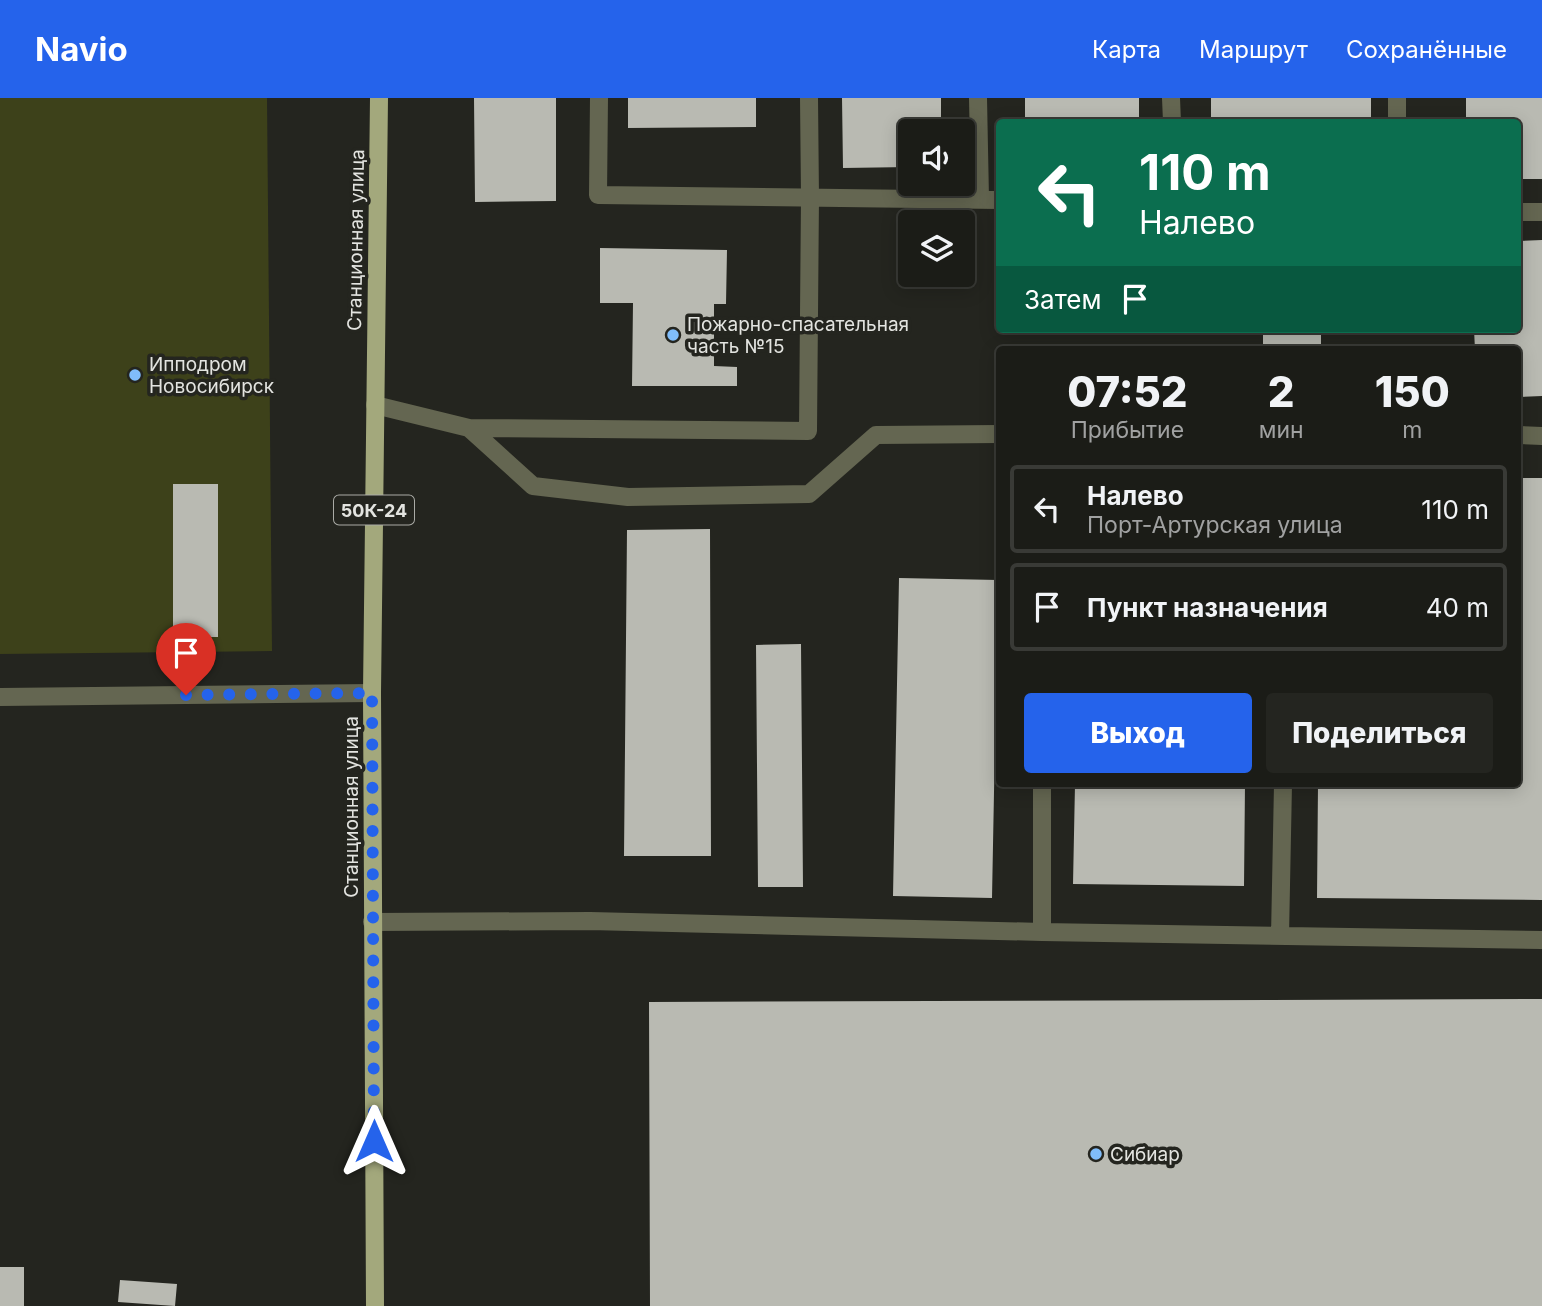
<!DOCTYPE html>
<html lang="ru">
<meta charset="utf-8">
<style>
:root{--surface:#1b1c17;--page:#242520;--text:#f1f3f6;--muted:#a0a1a1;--line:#393a36;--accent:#2563eb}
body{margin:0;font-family:Inter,sans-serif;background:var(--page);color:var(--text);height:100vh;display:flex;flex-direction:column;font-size:26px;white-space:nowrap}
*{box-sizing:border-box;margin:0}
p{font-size:23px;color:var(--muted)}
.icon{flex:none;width:38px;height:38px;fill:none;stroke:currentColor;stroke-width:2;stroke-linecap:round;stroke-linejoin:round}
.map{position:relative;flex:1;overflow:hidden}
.sheet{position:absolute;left:996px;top:248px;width:525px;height:441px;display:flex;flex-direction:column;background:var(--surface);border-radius:7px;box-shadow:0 4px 18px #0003,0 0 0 2px var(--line)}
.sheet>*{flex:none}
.banner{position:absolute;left:996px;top:21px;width:525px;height:214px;border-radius:7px;box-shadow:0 4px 18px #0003,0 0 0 2px var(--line);background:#0b6e4f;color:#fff;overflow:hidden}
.buttons{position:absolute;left:898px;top:21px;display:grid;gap:14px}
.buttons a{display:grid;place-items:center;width:77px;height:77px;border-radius:7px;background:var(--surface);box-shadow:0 4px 18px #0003,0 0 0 2px var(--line);font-size:35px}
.pin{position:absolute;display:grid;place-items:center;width:60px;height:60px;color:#fff;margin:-72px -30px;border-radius:50% 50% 50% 0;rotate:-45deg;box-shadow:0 0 7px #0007}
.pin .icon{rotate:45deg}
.me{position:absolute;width:77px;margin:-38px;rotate:0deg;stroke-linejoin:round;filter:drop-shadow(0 0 5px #0008)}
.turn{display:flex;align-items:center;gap:24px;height:147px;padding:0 28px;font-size:32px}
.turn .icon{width:91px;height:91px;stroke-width:2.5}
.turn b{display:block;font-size:49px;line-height:60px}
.then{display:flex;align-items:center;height:66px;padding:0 28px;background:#0003;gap:14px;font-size:26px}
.eta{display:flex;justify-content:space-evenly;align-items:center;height:119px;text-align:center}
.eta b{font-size:42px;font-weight:800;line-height:49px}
.cta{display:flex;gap:14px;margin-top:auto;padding:14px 28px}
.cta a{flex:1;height:80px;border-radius:7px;background:var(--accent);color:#fff;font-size:28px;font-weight:800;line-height:80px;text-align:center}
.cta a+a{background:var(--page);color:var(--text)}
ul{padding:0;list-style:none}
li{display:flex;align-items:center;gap:21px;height:88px;margin:0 14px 10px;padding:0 14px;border:4px solid var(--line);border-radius:7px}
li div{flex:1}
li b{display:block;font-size:26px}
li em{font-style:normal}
header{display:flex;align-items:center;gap:42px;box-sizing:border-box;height:98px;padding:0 35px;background:var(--accent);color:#fff}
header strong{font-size:33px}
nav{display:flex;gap:38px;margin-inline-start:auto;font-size:24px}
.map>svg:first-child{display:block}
</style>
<header>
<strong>Navio</strong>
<nav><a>Карта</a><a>Маршрут</a><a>Сохранённые</a></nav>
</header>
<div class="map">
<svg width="1542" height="1208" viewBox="0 0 1542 1208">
<rect width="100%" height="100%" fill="#24251f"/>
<path fill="#3d411a" d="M0 0H267L272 553 0 556Z"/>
<path fill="#b9bab2" d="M474 0H556V103L475 104Z
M628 0H756V29L628 30Z
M842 0H941V33H910V69L843 70Z
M1025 0H1139V24H1025Z
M1211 0H1371V24H1211Z
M1466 0H1542V81H1517V24H1466Z
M1542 142V298L1517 299V252H1475L1474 231H1517V143Z
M600 150 727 152 726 206H714V268L737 269V288H632L633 205H600Z
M1263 231H1321V252H1263Z
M1517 380H1542V802L1317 800 1318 686H1517Z
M173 386H218V539H173Z
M710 431 711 758H624L627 432Z
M899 480 998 482 992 800 893 798Z
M801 546 803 789H758L756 547Z
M1075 686H1245L1244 788 1073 786Z
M1542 901V1208H650L649 904Z
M0 1169H24V1208H0Z
M120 1182 177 1186 175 1208 118 1204Z"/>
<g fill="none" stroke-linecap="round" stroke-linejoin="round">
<path stroke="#646651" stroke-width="18" d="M599 0 598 97 999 102
M978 0 980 100
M1171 0 1172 24
M1397 24V0
M1517 114H1542
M375 307 469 330 808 333 810 99 809 0
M469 330 533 388 628 399 809 396 876 337 999 336
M1517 337 1542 338
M0 599 372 595
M372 824 590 823 1042 834 1542 842
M1042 834V686
M1280 838 1283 686"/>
<path stroke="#a3a87c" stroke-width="18" d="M375 1208 372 595 379 0"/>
</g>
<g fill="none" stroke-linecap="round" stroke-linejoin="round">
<path stroke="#2563eb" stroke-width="12" stroke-dasharray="0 21.6" d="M186 597 372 595 374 1043"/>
</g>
<g fill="#80bdfa" stroke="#24251f" stroke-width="2.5">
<circle cx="673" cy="237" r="7"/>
<circle cx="135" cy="277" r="7"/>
<circle cx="1096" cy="1056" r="7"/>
</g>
<g text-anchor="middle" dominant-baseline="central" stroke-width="7" stroke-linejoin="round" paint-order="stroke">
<rect fill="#24251f" stroke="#aaaba6" stroke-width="2" x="334" y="397.5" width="80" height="29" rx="5"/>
<g font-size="18" font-weight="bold" fill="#e3e4e0">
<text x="374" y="412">50К-24</text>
</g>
<g font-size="19" fill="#e3e4e0" stroke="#24251f">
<text transform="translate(356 142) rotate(-89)">Станционная улица</text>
<text transform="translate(351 709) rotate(-90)">Станционная улица</text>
</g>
<g font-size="19" fill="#e3e4e0" stroke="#24251f" text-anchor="start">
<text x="687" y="226">Пожарно-спасательная<tspan x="687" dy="22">часть №15</tspan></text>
<text x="149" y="266">Ипподром<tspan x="149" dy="22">Новосибирск</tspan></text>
<text x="1110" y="1056">Сибиар</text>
</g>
</g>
</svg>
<div class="buttons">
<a><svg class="icon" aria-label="sound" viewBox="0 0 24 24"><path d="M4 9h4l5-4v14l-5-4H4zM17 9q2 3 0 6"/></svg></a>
<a><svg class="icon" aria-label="layers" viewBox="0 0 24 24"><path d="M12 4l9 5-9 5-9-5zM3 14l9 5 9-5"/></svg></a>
</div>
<div class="pin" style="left:186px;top:597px;background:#d93025"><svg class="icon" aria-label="arrive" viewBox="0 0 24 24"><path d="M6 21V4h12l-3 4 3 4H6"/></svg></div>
<svg class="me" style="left:374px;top:1043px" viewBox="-20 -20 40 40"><path d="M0-17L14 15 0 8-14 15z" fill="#2563eb" stroke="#fff" stroke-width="4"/></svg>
<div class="banner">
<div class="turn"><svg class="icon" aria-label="left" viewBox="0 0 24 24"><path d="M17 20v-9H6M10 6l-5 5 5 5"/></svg><div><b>110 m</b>Налево</div></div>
<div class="then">Затем<svg class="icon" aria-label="arrive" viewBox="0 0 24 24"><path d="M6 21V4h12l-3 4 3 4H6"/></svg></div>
</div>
<section class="sheet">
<div class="eta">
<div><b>07:52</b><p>Прибытие</p></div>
<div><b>2</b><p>мин</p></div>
<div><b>150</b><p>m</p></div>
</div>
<ul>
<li><svg class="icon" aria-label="left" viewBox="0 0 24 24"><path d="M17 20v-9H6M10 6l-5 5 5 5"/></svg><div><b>Налево</b><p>Порт-Артурская улица</p></div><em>110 m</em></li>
<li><svg class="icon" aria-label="arrive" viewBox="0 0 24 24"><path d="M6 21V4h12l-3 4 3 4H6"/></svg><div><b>Пункт назначения</b></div><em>40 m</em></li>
</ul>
<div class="cta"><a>Выход</a><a>Поделиться</a></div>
</section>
</div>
